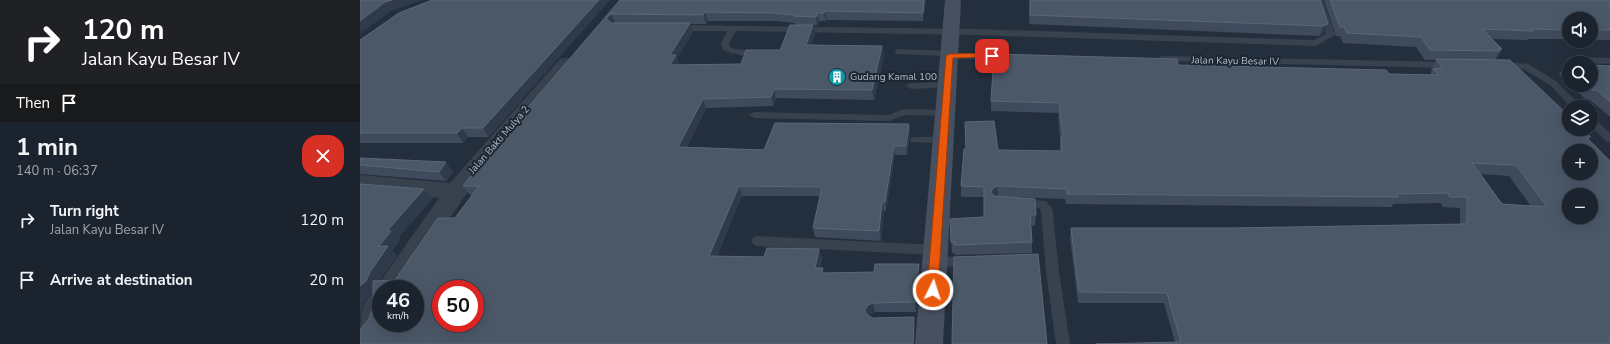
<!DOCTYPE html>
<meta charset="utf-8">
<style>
:root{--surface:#1b232e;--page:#242b36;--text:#f1f3f6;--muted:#a0a4aa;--line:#39404a}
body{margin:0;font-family:"Nunito Sans",sans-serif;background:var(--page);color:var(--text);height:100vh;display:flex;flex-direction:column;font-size:15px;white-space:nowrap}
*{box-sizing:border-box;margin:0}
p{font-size:13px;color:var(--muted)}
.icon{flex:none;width:22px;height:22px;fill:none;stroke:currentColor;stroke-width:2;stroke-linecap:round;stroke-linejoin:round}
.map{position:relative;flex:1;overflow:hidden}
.panel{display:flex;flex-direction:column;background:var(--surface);width:360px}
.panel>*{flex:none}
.top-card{background:#202124;color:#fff;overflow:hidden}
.tools{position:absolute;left:1202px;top:12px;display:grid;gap:8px}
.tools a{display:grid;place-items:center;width:36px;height:36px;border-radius:50%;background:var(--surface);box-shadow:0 4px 16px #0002,0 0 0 1px var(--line);font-size:20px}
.speed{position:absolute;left:12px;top:280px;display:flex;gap:8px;font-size:20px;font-weight:700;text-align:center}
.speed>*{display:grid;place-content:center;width:52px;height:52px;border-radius:50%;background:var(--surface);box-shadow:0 4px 16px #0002,0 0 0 1px var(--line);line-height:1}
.speed small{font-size:10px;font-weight:400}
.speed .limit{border:6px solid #d22;background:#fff;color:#111}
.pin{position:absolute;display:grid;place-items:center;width:34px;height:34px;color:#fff;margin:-17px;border-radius:8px;box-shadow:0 2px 6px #0006}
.me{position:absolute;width:44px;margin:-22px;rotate:4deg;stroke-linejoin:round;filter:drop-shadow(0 0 3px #0008)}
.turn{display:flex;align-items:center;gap:14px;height:84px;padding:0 16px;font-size:18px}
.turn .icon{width:52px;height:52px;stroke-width:2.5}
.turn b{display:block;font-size:28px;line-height:34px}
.then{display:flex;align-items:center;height:38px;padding:0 16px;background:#0003;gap:8px;font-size:15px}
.round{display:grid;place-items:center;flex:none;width:42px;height:42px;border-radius:16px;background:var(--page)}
.head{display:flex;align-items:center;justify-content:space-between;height:68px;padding:0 16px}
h1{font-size:24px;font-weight:700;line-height:30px}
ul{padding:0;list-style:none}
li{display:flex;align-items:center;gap:12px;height:60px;padding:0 16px}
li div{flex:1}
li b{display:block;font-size:15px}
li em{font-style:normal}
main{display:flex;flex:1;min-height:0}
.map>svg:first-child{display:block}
</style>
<main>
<section class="panel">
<div class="top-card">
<div class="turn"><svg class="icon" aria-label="right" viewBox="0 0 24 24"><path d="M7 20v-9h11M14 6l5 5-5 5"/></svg><div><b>120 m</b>Jalan Kayu Besar IV</div></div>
<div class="then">Then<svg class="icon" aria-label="arrive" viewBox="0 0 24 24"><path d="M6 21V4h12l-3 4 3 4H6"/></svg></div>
</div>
<div class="head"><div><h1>1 min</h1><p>140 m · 06:37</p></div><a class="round" style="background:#d93025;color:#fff"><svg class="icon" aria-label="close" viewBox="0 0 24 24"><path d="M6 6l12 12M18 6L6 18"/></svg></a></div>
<ul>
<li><svg class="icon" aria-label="right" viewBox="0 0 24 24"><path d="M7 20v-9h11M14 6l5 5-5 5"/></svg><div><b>Turn right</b><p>Jalan Kayu Besar IV</p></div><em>120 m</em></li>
<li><svg class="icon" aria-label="arrive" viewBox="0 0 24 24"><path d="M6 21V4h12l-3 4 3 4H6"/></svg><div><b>Arrive at destination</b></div><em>20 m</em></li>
</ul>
</section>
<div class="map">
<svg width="1250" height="344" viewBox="0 0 1250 344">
<rect width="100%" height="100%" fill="#242f3e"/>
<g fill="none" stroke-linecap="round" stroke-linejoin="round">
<path fill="#38414e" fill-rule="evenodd" d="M955 0H963L975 35 956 46 615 35 376 31 369 43 370 47 375 49 402 51 403 53C397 60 371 54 363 50L361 43 367 31H317L313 28 317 25 615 29 954 40 966 34Z
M539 49 590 51 594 53H649L653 56 649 59H589L585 56 536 54 535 52 536 50Z
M802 56 1089 62 1094 65 1089 68 799 61 797 59Z
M1212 57 1250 58V64L1209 62 1207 60 1209 58Z
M1142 62 1168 64 1196 81 1222 107H1211L1190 85 1163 69 1139 67 1137 65Z
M588 82 591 83 593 85 591 87 551 89 546 86 551 83Z
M544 109 586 110 591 113 586 116 545 115 529 121 394 118 389 115 394 112 528 115Z
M1231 118 1235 119 1250 133V142L1246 141 1231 127Z
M555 137H584L589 140 584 143 551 142 550 140 551 138Z
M662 199 686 201 692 208 693 214 699 271 710 344H696L686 271 681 211 679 208 658 206 656 203 658 200Z
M397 236 575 245 579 247 581 250 579 253 575 255 397 246 393 244 391 241 393 238Z
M608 256 612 258 614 261 612 264 608 266 575 267 571 265 569 262 571 259 575 257Z"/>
<path fill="#38414e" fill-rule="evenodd" d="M206 58 212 59 215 63 212 67 104 197 43 289H21C21 311 25 334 0 343 0 325 0 298 17 291L16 289 20 282 79 198 0 191V175L90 183 200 59Z"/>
<path fill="#465061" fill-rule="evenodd" d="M585 0H601L583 344H555Z"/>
</g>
<path fill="#3f4b5c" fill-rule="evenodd" d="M72 0 129 137H108L103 143H0V40Z
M260 0H566L563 21 467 20 466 21H459L457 25H453L455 34 451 45 522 46 524 55 514 100 416 98 413 106 346 108 327 147 404 150 549 124 550 133 547 155H535L526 211H524L521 241 455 237 453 228 460 196H382L357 256 404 257 459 249 462 259 460 268 464 273 560 274 556 312H515L509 315V316L513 318 555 327 9 319 13 304V292L6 299 0 184 72 199 38 238 40 240 32 251 37 256 19 281 35 280 95 218 112 195H110L103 186ZM348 21H415L435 23V25L420 50 381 64 319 65V64L317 58 333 32 330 24H346Z
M670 0H960L964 33 959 36 669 24Z
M964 0H1250V40H1231V19H1209V39H1168L1167 40 1132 39 1142 49 1135 60 1231 137 1228 140 1250 344 815 342 804 303H718L710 238 711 228H872L1100 224V208L1083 207 1081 203 1033 204 1032 207 706 204 705 199 645 197 676 215 675 226 671 225 672 242V253L595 255 594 253H592L590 219 624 217V197H601V186L606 149 605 122 638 150 700 151V138L698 113 631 111V101L818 65 1029 74 1070 75 1072 70 1071 69 1076 60H1065L1056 47 983 43 980 36H976ZM1121 174 1149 176 1171 206 1142 204Z
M1206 65H1209V83L1199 74Z
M1250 66V117L1230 100 1225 99 1211 85H1231Z
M0 158 93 172 86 181 0 174Z"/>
<path fill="#2f3b4b" d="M32 0H62L31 11 0 34V21L25 2Z
M239 0H250L129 137 123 128Z
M564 0H566L563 21V13Z
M465 11 467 20 466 21 464 13Z
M345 12 348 21 346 24 343 15Z
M457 13 459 21 457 25 456 17Z
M251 14 255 22 250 27 246 18Z
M330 23 333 32 317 58 319 64 314 74 310 65V55Z
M968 24 964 33 959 36 963 26Z
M453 25 455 34 448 54 446 45Z
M522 46 524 55 514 100 512 90Z
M414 89 416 98 413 106 411 97Z
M343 99 346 108 322 157 318 147Z
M549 124 550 133 547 155 546 146Z
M102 128 108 137 103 143 97 133Z
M534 146 535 155 526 211 525 202Z
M86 162 93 172 86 181 79 172Z
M379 186 382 196 353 265 349 256Z
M638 186V196L633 198 631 192 633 188Z
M64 189 72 199 38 238 40 240 32 251 37 256 19 281 15 290 6 299 0 318V286L19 246 27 231Z
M522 202 524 211 521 241 519 231Z
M459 249 462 259 457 277 455 268Z
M559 264 560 274 556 312 555 302Z
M513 303 515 312 509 315 507 319 505 310 508 305Z
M554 317 555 327 554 344H553Z"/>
<path fill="#4b5868" stroke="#5c6777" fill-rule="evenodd" d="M0 0H32L25 2 0 21Z
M72 0H239L123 128H102L97 133H0V40L39 13Z
M260 0H564L563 13 465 11 464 13H457L456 17 433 16 434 15 413 13 345 12 343 15 251 14 246 18 251 23H330L310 55H316L310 65 381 64 386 50H420L430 25H453L446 45 522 46 512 90 414 89 411 97 343 99 318 147 404 150 415 123 549 124 546 146H534L525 202H522L519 231 453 228 462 187 379 186 349 256 404 257 407 248 459 249 455 268H463L462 273 514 272 515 264H559L555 302 513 303 508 305 505 310 507 315 513 318 554 317 553 344H0V330L9 319 13 304V281L35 280 78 218H95L119 186H103L122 161ZM21 289H55V323H21ZM81 289H115V323H81Z
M670 0H960L968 24 963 26 670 15Z
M970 0H1250V30H1231V19H1209V30L1171 29 1173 31 1122 29 1142 49H1138L1140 51 1070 50 1061 37 987 33 984 27H980Z
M634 54 817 59 818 65 1026 70 1029 74 1079 75 1073 69 1083 68 1076 59 1150 60 1209 116V129H1222L1231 137H1226L1250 161V344H736L821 342 807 293 719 292 711 228H872L1107 224V197H1090L1088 193 1036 194 1038 197 707 194V189L638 186 633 188 631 192 634 196 675 199 676 215H670L672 242 594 245V242H591L590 219 624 217V187L601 186 604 149H606L605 122 634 121 638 150 702 151 701 137H703L699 103 631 101ZM1209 151H1231V173H1209ZM1112 163 1156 165 1187 207 1142 204ZM1209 195H1231V217H1209Z
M1206 65H1209V68Z
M1231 65 1250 66V102L1237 90H1232L1227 85H1231Z
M0 158 86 162 79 172 0 165Z
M0 184 64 189 27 231H31L19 246H28L10 272 6 281 0 286Z
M678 254 687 344H592L594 257Z"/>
<path fill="#ea580c" stroke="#983908" d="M632 53 635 54V57L593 58 578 290 577 293 573 295 569 293 567 290 586 56 589 54Z"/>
<defs>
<g id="building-disc" transform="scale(0.9)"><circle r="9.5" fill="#0f9aa8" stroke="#1d2633"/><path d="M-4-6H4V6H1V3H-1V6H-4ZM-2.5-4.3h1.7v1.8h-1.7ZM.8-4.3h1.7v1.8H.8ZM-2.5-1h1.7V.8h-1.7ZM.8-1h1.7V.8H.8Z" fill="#fff"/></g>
</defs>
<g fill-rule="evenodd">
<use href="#building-disc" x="477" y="77"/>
</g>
<g text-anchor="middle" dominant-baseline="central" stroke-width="4" stroke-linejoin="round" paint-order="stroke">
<g font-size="10" fill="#b4bcc9" stroke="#1d2633">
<text transform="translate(875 61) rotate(1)">Jalan Kayu Besar IV</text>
<text transform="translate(139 140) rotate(-49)">Jalan Bakti Mulya 2</text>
</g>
<g font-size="10" fill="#b4bcc9" stroke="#1d2633" text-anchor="start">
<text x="490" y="77">Gudang Kamal 100</text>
</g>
</g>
</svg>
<div class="tools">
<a><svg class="icon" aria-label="sound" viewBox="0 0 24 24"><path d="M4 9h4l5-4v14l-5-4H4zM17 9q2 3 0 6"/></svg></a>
<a><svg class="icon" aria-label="search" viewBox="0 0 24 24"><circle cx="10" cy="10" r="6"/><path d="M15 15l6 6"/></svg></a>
<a><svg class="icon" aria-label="layers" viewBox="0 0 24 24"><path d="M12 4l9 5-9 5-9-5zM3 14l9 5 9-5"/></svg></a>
<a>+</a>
<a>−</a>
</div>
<div class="speed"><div>46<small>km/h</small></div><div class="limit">50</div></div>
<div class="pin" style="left:632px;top:56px;background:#d93025"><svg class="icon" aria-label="arrive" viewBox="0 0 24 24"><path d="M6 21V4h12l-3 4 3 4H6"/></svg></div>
<svg class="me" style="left:573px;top:290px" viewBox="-20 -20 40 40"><circle r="17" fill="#ea580c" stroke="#fff" stroke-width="3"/><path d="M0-11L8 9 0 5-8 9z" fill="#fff"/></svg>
</div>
</main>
